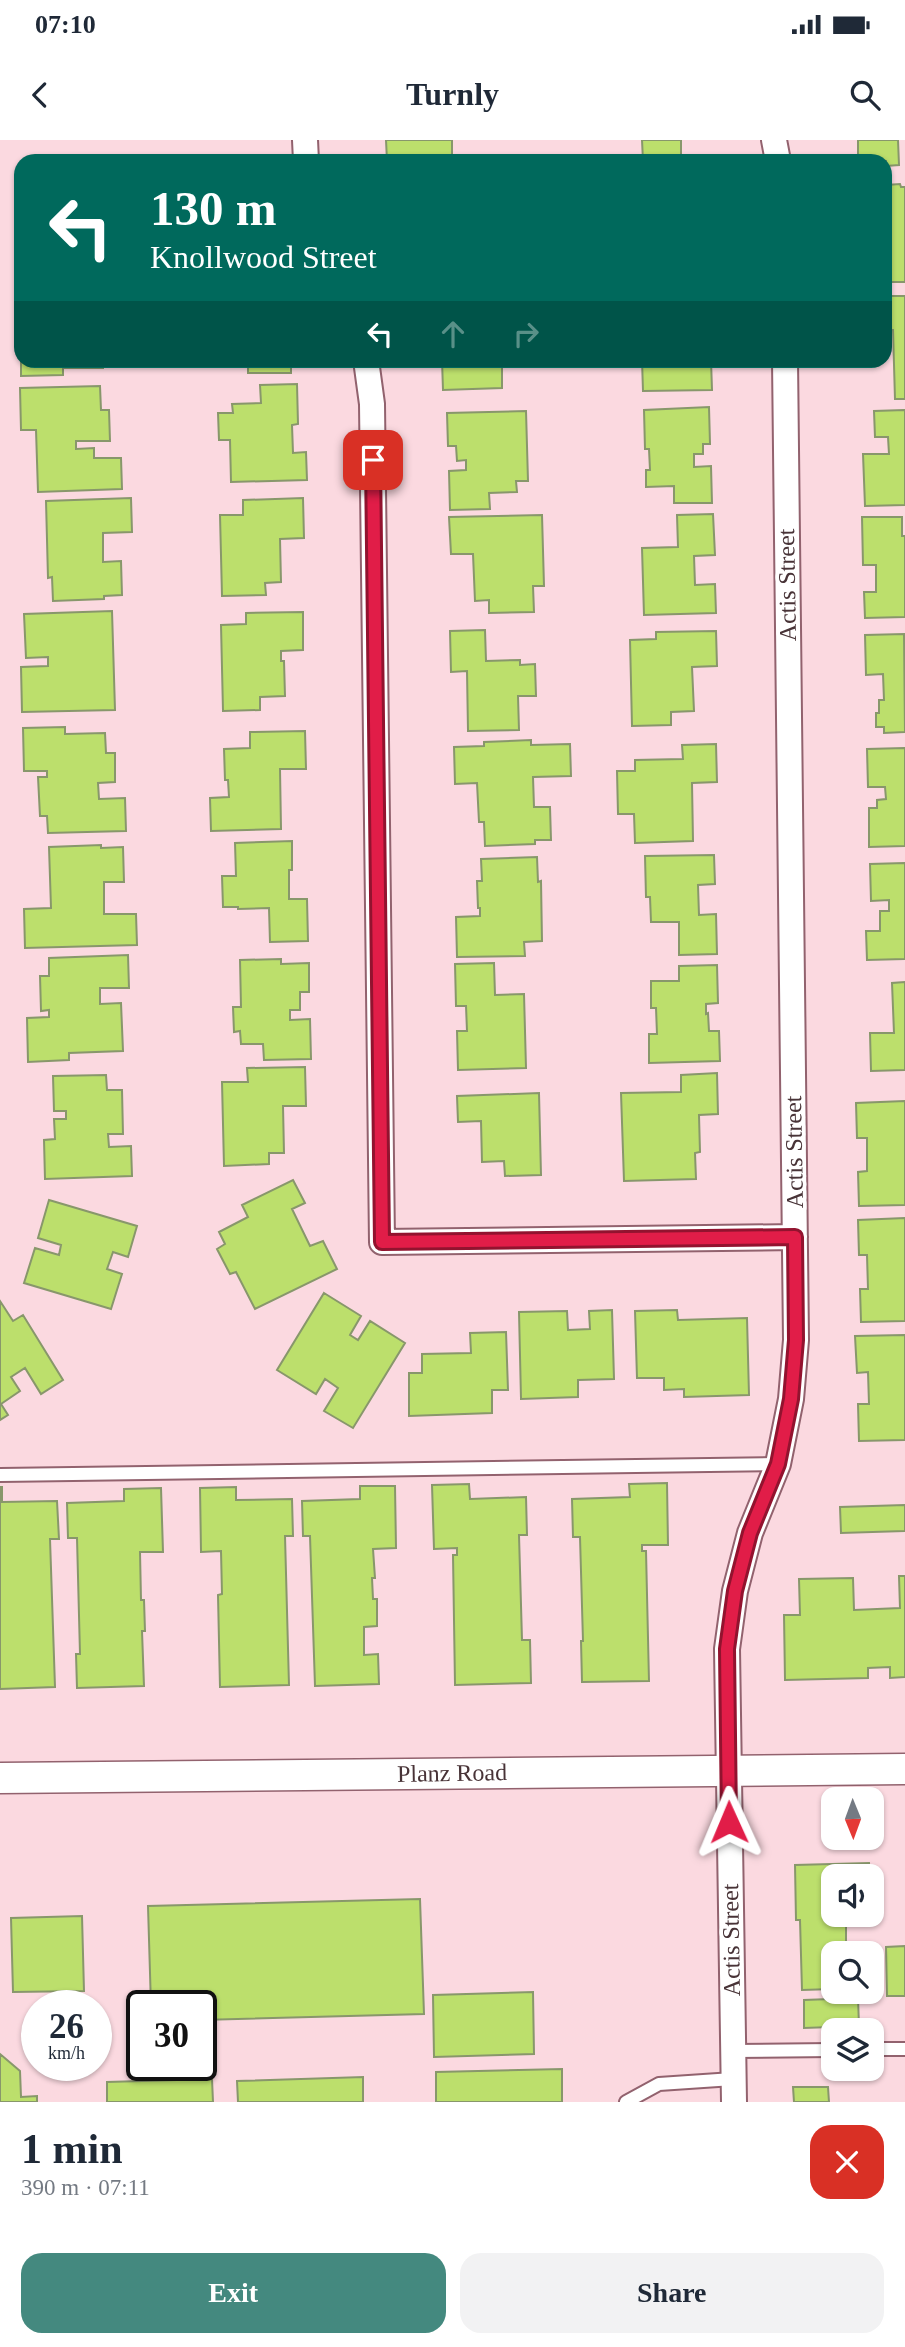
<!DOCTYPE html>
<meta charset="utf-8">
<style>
:root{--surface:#fff;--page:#f2f2f3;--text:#1f2937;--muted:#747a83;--accent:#44897f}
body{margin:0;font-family:Georgia,serif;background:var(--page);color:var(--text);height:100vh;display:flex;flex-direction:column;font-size:26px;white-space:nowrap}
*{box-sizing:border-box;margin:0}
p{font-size:23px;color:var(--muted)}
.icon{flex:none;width:38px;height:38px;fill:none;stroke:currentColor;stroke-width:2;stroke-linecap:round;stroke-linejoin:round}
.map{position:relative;height:1962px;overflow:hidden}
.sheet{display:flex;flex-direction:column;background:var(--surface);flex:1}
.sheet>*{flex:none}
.top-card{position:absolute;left:14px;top:14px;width:878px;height:214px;border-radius:21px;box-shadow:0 2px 5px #0004;background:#00695c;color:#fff;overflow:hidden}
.needle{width:46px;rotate:179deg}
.tools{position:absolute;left:821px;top:1647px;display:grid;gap:14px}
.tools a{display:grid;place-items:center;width:63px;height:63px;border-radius:14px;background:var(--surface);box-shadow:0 2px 5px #0004;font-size:35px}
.speed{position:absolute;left:21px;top:1850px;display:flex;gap:14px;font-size:35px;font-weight:700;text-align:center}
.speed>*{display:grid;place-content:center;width:91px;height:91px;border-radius:50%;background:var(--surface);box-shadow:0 2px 5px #0004;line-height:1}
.speed small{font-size:18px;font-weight:400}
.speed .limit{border:4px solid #111;border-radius:10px;background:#fff;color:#111}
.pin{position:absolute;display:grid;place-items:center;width:60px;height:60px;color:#fff;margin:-30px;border-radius:14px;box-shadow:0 4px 10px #0006}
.me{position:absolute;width:77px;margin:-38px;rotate:359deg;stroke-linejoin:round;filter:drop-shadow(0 0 5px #0008)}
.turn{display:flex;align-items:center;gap:24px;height:147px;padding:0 21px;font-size:32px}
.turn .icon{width:91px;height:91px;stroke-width:2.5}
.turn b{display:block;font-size:49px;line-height:60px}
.lanes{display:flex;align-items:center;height:66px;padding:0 21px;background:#0003;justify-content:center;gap:35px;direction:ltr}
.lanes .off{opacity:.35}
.round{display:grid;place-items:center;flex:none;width:74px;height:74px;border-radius:21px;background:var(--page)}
.overview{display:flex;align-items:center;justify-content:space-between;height:119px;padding:0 21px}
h1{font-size:42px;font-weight:700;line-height:52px}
.button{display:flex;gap:14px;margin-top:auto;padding:14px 21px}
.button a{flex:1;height:80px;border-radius:21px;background:var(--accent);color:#fff;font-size:28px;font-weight:700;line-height:80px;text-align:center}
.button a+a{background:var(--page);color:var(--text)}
.status{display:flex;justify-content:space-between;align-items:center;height:49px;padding:0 35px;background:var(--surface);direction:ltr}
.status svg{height:19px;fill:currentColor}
header{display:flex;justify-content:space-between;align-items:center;height:91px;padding:0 21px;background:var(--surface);font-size:32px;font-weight:700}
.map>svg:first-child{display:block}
</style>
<div class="status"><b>07:10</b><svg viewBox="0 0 49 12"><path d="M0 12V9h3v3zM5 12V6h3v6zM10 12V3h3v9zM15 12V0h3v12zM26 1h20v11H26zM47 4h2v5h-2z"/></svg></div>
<header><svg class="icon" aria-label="back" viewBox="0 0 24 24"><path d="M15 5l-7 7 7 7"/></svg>Turnly<svg class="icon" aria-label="search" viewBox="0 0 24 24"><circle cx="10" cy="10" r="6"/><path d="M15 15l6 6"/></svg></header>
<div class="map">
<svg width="905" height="1962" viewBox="0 0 905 1962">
<rect width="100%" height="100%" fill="#fbd9e0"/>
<path fill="#bcdf6c" stroke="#88976b" stroke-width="2" d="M386 0H452V15H424L425 21H387Z
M642 0H681V21H643Z
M858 0H898L899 25 886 26V21H858Z
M900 44 901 47H905V142H886V45Z
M886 156H905V259H895L893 190H886Z
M21 196V220H103V228H63V235L21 236Z
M248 220H291V233H248Z
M442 220H502V248L443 250Z
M642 220H711L712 250 643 251Z
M297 244 298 284 292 285 293 313 306 312 307 340 231 342 230 300H219L218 273H233L232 264 261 263 260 245Z
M100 246 101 270H109L110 301H76V309L94 308V318H121L122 349 38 352 36 290H21L20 248Z
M709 267 710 304H703V314H694V327L711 326 712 363H674V346L646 347V330H650L649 309H645L644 270Z
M905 270V365L865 366 863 314H889L888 297H875L874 271Z
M526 271 528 341H516L517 352 489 353 490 369 450 370 449 331 466 330V320L457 321 456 306H448L447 273Z
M131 358 132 392 103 393V422L121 421 122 455 104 456V459L53 461 52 437 48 438 46 361Z
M303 358 304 398 280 399 281 442 265 443 266 455 222 456 220 375H243V360Z
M713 374 715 415 694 416 695 445 715 444 716 473 644 475 642 408 678 407 677 375Z
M542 375 544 446H533L534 472 489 473V460L475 461 473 414H451L449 377Z
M862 377H902V396H905V477L865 478 864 452H876V425H863Z
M112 471 115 570 22 572 21 527 48 526V517L26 518 24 474Z
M303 472V510L281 511V521H284L285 556 260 557V570L223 571 221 485 246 484V473Z
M485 490 486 521 520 520V525L535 524 536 556H518L519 590 468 591 467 531 451 532 450 491Z
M716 491 717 526 692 527 694 571 671 572V585L632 586 630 500 656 499V492Z
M904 494 905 592 884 593V587H876V573H879V560H884L883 534 866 535 865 495Z
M65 587V594L105 593 106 613H115V642L98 643 99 659 125 658 126 691 48 693 47 676H40L38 637H47V631H24L23 588Z
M305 591 306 629H280L281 689 211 691 210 658 229 657 228 640H225L224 609 250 608V592Z
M531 600V605L570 604 571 636 533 637 534 667H550L551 700H535V704L485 706 484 682H479L477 643 455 644 454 607 484 606V602Z
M716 604 717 642 692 643 693 701 635 703 634 674H618L617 631H635V620L683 619 682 605Z
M905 608V706L869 707V668H877V660L886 659 885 647H868L867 609Z
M292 701V730H289V759H307L308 801 270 802 269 768 238 769V767H223L222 736H236L235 703Z
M101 705V708L123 707 124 742H104V774H136L137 805 25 808 24 769 51 768 49 707Z
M714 715 715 744 698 745 699 775 716 774 717 814 679 815V782H651L650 757H646L645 716Z
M537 717 538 742 541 741 542 801 524 802 525 816 457 817 456 777 480 776V768H478L477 741H482L481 719Z
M905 723V819L867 820 866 791H880V771H889V760L871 761 870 724Z
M128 815 129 848H100V864L121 863 123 911 69 913V920L28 922 27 878 49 877V870L41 871 40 836H49V818Z
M281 819V824L309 823V852H300V870H290V880L310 879 311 919 264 920 263 904H241L240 891 234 892 233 867H241L240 820Z
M494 823 495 855 524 854 526 928 458 930 457 891H467L466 866H456L455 824Z
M717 825 718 863 706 864V874L708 873 709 891H719L720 921 649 923V894H657L656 868H651V841H679V826Z
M905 842V930L871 931 870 893H894L892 843Z
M305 927 306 966H283L284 1013H269V1024L224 1026 222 942H248L247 928Z
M717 933 718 974 699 975 700 1012 695 1013 696 1039 624 1041 621 953 681 952V935Z
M106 935 107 950H122L123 994H108L109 1007 131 1006 132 1036 45 1039 44 1000 55 999 54 979H66V971H54L53 936Z
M539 953 541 1035 505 1036 504 1021 482 1022 481 981 458 982 457 956Z
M905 961V1065L859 1066 858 1032 867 1031V998H857L856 963Z
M293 1040 305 1063 292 1069 310 1106 323 1101 337 1129 255 1169 236 1132 230 1134 217 1109 225 1104 219 1092 248 1077 242 1065Z
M49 1060 137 1086 128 1117 113 1112 107 1129 122 1134 111 1169 24 1143 35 1108 59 1115 61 1105 38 1098Z
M905 1078V1181L861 1182 860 1149H868L867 1115H859L858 1080Z
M324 1153 361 1176 350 1195 358 1200 370 1181 405 1203 353 1288 324 1271 338 1248 325 1239 316 1254 277 1230Z
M0 1161 13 1181 23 1175 63 1240 41 1254 25 1228 11 1237 20 1251 1 1264 8 1275 0 1280Z
M612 1170 614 1239 578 1240V1257L521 1259 519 1172 567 1171 568 1190 590 1189 589 1171Z
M677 1170 678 1180 747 1178 749 1255 684 1257V1249L664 1250V1238H637L635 1171Z
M506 1192 508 1250H492V1273L409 1276V1233H422V1214L471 1213 470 1193Z
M905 1195V1300L859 1301 858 1264H869L868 1232 857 1233 855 1196Z
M667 1343 668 1405H642V1411H646L649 1541 582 1542 581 1501H583L580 1397H573L572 1359 630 1357 629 1344Z
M469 1344 470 1359 526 1357 527 1395H519L522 1500H530L531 1543 455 1545 453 1415H457V1408L434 1409 432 1345Z
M360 1346H395L396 1408 373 1409 375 1438H372L373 1459H377V1486L364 1487V1515L378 1514 379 1544 315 1546 310 1396H303L302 1361 360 1359Z
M0 1347H2V1362L57 1361 59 1399H50L55 1547 0 1549Z
M236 1347V1360L292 1359 293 1396H285L289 1545 220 1547 218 1455 222 1454 221 1411 201 1412 200 1348Z
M161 1348 163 1412H140L141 1460H144L145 1491H142L144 1546 77 1548 76 1514H80L77 1398H68L67 1363 124 1361V1349Z
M905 1365V1391L841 1393 840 1367Z
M899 1436H905V1537L890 1538V1527L868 1528V1538L785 1540 784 1475H800L799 1439 853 1438 854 1470 900 1468Z
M869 1723 870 1736H833V1774H871V1781L846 1782V1813H833V1849L802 1850 800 1780H796L795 1725Z
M420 1759 424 1874 201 1880V1866H151L148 1766Z
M82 1776 84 1851 13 1852 11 1778Z
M905 1806V1856H887L886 1807Z
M533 1852 534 1914 434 1917 433 1855Z
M858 1858 859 1886 804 1888V1860Z
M0 1914 20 1931 21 1957 37 1956V1962H0Z
M562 1929V1962H436V1932Z
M363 1937V1962H238L237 1941Z
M212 1939 213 1962H107V1942Z
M793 1947H828L829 1962H794Z"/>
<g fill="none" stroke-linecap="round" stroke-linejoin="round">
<g stroke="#92626e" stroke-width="16">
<path id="service" d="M0 1335 778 1324
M872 1909H905
M733 1911 833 1910
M626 1962 659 1944 733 1939"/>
</g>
<g stroke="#92626e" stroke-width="28">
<path id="minor" d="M305 0 306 21
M774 0 778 21
M366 220 372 264 382 1102 795 1097
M734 1962 727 1509 735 1451 750 1393 778 1324 791 1259 796 1200 785 220"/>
</g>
<g stroke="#92626e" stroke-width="33">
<path id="tertiary" d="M0 1638 905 1629"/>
</g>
<use href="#service" stroke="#fff" stroke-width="12"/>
<use href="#minor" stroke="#fff" stroke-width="24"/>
<use href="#tertiary" stroke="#fff" stroke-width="30"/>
</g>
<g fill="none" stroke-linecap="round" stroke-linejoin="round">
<g stroke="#92132f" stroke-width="18">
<path id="route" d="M373 320 382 1102 795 1097 796 1200 791 1259 778 1324 750 1393 735 1451 727 1509 729 1682"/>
</g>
<use href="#route" stroke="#e11d48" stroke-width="12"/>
</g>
<g text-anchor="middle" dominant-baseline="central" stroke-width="7" stroke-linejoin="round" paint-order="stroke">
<g font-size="24" fill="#483337" stroke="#fff">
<text transform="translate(787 445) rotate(-91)">Actis Street</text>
<text transform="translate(794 1012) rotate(-91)">Actis Street</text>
<text transform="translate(452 1633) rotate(-1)">Planz Road</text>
<text transform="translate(731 1800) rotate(-91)">Actis Street</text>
</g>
</g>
</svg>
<div class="tools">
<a><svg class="needle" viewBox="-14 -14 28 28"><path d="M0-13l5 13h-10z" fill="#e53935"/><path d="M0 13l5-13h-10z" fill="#747a83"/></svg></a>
<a><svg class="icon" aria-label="sound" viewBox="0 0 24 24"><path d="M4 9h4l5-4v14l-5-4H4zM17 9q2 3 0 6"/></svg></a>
<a><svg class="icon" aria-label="search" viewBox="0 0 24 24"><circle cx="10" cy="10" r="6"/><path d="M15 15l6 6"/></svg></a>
<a><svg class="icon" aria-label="layers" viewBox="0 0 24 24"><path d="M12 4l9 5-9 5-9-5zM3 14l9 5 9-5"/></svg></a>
</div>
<div class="speed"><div>26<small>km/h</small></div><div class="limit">30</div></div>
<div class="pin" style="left:373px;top:320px;background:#d93025"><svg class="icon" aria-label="arrive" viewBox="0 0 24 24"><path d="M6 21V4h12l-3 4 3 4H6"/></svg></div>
<svg class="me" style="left:729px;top:1682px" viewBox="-20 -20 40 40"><path d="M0-17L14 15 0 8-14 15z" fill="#e11d48" stroke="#fff" stroke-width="4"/></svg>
<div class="top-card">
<div class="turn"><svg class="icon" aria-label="left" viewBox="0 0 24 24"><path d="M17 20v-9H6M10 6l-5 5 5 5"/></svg><div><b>130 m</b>Knollwood Street</div></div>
<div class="lanes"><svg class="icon" aria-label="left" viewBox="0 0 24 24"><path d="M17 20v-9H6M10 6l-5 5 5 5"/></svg><svg class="icon off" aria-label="ahead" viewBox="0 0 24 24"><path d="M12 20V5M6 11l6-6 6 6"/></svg><svg class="icon off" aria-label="right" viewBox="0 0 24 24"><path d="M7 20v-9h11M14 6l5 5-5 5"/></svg></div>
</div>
</div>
<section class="sheet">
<div class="overview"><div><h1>1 min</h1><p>390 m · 07:11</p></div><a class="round" style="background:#d93025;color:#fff"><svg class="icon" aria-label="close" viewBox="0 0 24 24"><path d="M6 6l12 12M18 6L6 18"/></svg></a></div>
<div class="button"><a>Exit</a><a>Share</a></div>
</section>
